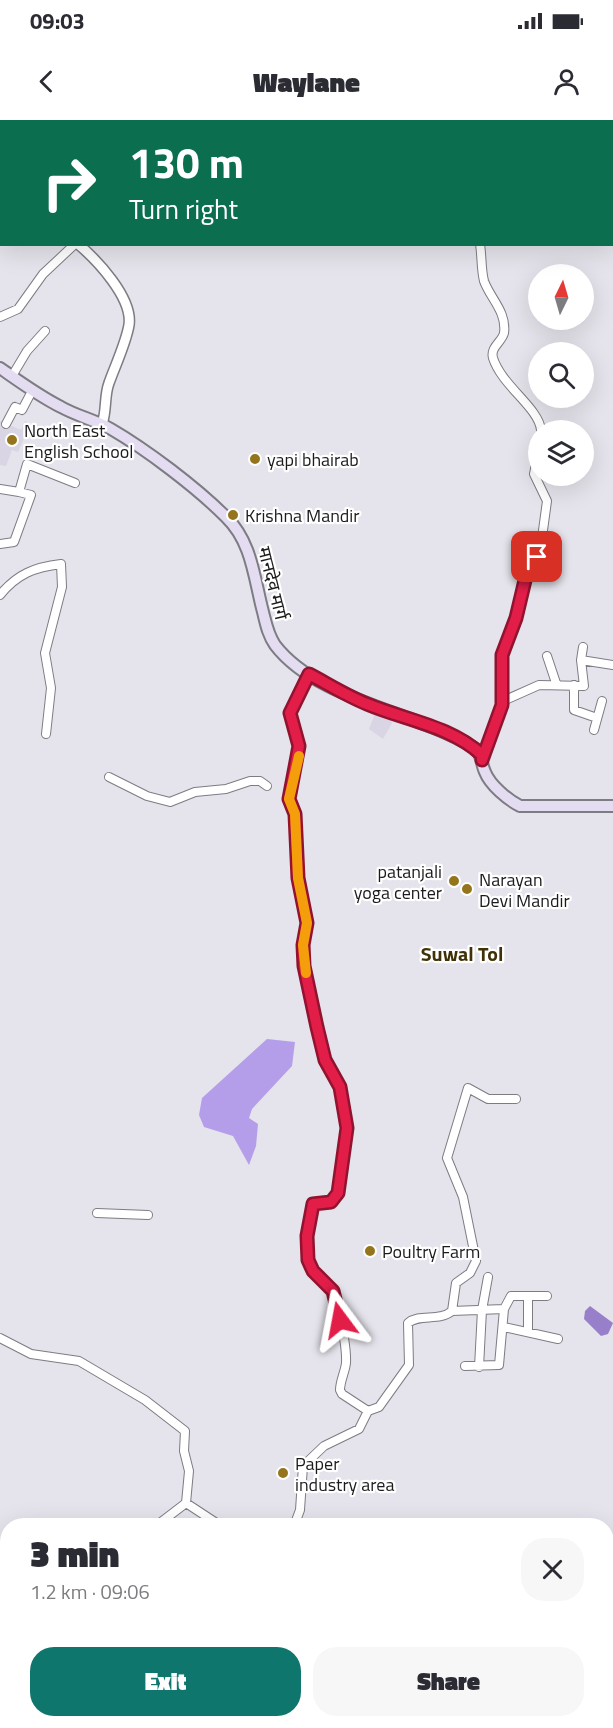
<!DOCTYPE html>
<meta charset="utf-8">
<style>
:root{--surface:#fff;--page:#f7f7f7;--text:#2b2b33;--muted:#7c7c81;--accent:#0f766e}
body{margin:0;font-family:"Titillium Web","Noto Sans Devanagari",sans-serif;background:var(--page);color:var(--text);height:100vh;display:flex;flex-direction:column;font-size:22px;white-space:nowrap}
*{box-sizing:border-box;margin:0}
p{font-size:20px;color:var(--muted)}
.icon{flex:none;width:33px;height:33px;fill:none;stroke:currentColor;stroke-width:2;stroke-linecap:round;stroke-linejoin:round}
.map{position:relative;flex:1;overflow:hidden}
.sheet{position:absolute;left:0px;top:1398px;width:614px;height:210px;display:flex;flex-direction:column;background:var(--surface);border-radius:24px 24px 0 0;box-shadow:0 6px 24px #0002}
.sheet>*{flex:none}
.guide{position:absolute;left:0px;top:0px;width:614px;height:126px;box-shadow:0 6px 24px #0002;background:#0b6e4f;color:#fff;overflow:hidden}
.needle{width:39px;rotate:5deg}
.fabs{position:absolute;left:528px;top:144px;display:grid;gap:12px}
.fabs a{display:grid;place-items:center;width:66px;height:66px;border-radius:50%;background:var(--surface);box-shadow:0 6px 24px #0002;font-size:30px}
.pin{position:absolute;display:grid;place-items:center;width:51px;height:51px;color:#fff;margin:-26px;border-radius:12px;box-shadow:0 3px 9px #0006}
.me{position:absolute;width:66px;margin:-33px;rotate:347deg;stroke-linejoin:round;filter:drop-shadow(0 0 4px #0008)}
.turn{display:flex;align-items:center;gap:21px;height:126px;padding:0 30px;font-size:27px}
.turn .icon{width:78px;height:78px;stroke-width:2.5}
.turn b{display:block;font-size:42px;line-height:51px}
.round{display:grid;place-items:center;flex:none;width:63px;height:63px;border-radius:24px;background:var(--page)}
.summary{display:flex;align-items:center;justify-content:space-between;height:102px;padding:0 30px}
h1{font-size:36px;font-weight:800;line-height:45px}
.button{display:flex;gap:12px;margin-top:auto;padding:12px 30px}
.button a{flex:1;height:69px;border-radius:24px;background:var(--accent);color:#fff;font-size:24px;font-weight:800;line-height:69px;text-align:center}
.button a+a{background:var(--page);color:var(--text)}
.status{display:flex;justify-content:space-between;align-items:center;height:42px;padding:0 30px;background:var(--surface);direction:ltr}
.status svg{height:16px;fill:currentColor}
header{display:flex;justify-content:space-between;align-items:center;height:78px;padding:0 30px;background:var(--surface);font-size:27px;font-weight:800}
.map>svg:first-child{display:block}
</style>
<div class="status"><b>09:03</b><svg viewBox="0 0 49 12"><path d="M0 12V9h3v3zM5 12V6h3v6zM10 12V3h3v9zM15 12V0h3v12zM26 1h20v11H26zM47 4h2v5h-2z"/></svg></div>
<header><svg class="icon" aria-label="back" viewBox="0 0 24 24"><path d="M15 5l-7 7 7 7"/></svg>Waylane<svg class="icon" aria-label="person" viewBox="0 0 24 24"><circle cx="12" cy="8" r="4"/><path d="M4 21q1-7 8-7t8 7"/></svg></header>
<div class="map">
<svg width="613" height="1608" viewBox="0 0 613 1608">
<rect width="100%" height="100%" fill="#e5e3eb"/>
<path fill="#d9d5e4" d="M0 301 21 310 25 301 30 304 18 332 12 330 6 346 0 345Z
M375 594 390 599 392 603 383 619 369 609Z"/>
<path fill="#b59ee9" d="M267 919 295 922 292 946 252 989 249 998 258 1004 256 1026 249 1045 233 1016 204 1007 199 995 202 978Z"/>
<path fill="#9780c9" d="M590 1186 613 1203 608 1214 601 1216 584 1199 585 1191Z"/>
<g fill="none" stroke-linecap="round" stroke-linejoin="round">
<g stroke="#7e7c83" stroke-width="10">
<path id="minor" d="M323 0V2
M342 0 344 2
M176 2V0
M480 124C482 137 481 149 484 161 490 178 507 192 504 213 502 222 490 227 493 238 502 266 539 288 541 310
M0 197 18 189 43 154 75 124
M12 256 27 231 45 211
M6 304 15 287 22 290 32 271
M0 369 19 372
M0 424 14 422 31 375 19 372 27 344 75 363
M0 475C17 454 35 447 61 444L62 467 45 533 51 568 46 614
M547 536 556 563
M581 540 613 545
M309 554 289 593 299 626 289 679 295 694 298 758 307 803 303 825 304 846 317 907 325 940 340 967 347 1008 338 1073 331 1082 313 1084C306 1096 304 1140 313 1151 322 1163 333 1167 337 1184 341 1201 347 1225 346 1243 345 1252 340 1261 340 1270L342 1274 368 1291
M574 565V590L597 598
M503 581 539 565 584 566 581 540 583 527
M594 610 602 581
M482 640 503 585 502 535 516 498 526 456 541 425 547 381 534 354 538 334
M109 657 147 676 170 682 195 672 226 669 250 661H260L267 666
M97 1093 148 1095
M452 1191 504 1189
M504 1207 558 1219
M528 1212V1176
M0 1218 31 1234 79 1241 145 1280 185 1311 184 1331 189 1351 186 1383 156 1406
M465 1246 499 1245 504 1189 511 1176H547
M479 1247 482 1190 488 1157
M186 1383 221 1406
M294 1406 300 1390 303 1346 324 1326 359 1309 368 1291 379 1287 409 1245 408 1203C420 1193 439 1202 452 1191L456 1163 470 1153 476 1141 463 1077 447 1038 468 968 488 979H516
M0 1475 8 1476
M106 1600 112 1608
M291 1600 292 1608"/>
</g>
<g stroke="#7e7c83" stroke-width="12">
<path id="tertiary" d="M64 0 66 2
M78 124C97 140 133 178 129 205 126 223 115 246 109 263 104 276 107 290 102 304"/>
</g>
<g stroke="#7e7c83" stroke-width="14">
<path id="secondary" d="M0 248C20 262 39 276 61 287 77 296 95 300 111 309 147 330 196 367 226 397 252 422 254 458 263 492 266 504 268 515 275 525 317 580 413 591 471 626 483 633 480 641 485 652 490 665 508 680 520 686H613"/>
</g>
<use href="#minor" stroke="#fff" stroke-width="8"/>
<use href="#tertiary" stroke="#fff" stroke-width="9"/>
<use href="#secondary" stroke="#e4ddf2" stroke-width="10"/>
</g>
<g fill="none" stroke-linecap="round" stroke-linejoin="round">
<g stroke="#92132f" stroke-width="15">
<path id="route" d="M340 1200 333 1171 313 1151 308 1140 307 1116 313 1084 331 1082 338 1073 347 1008 340 967 325 940 317 907 304 846 303 825 307 803 298 758 295 694 289 679 299 626 290 593 309 554C328 564 347 576 367 584 405 600 451 606 482 635V640L502 585V535L516 498 526 456 537 437"/>
</g>
<use href="#route" stroke="#e11d48" stroke-width="10"/>
<path stroke="#f59e0b" stroke-width="10" d="M299 636 289 679 295 694 298 758 307 803 303 825 306 853"/>
</g>
<g fill="#94751c" stroke="#fff" stroke-width="2">
<circle cx="12" cy="320" r="6"/>
<circle cx="255" cy="339" r="6"/>
<circle cx="233" cy="395" r="6"/>
<circle cx="454" cy="761" r="6"/>
<circle cx="467" cy="769" r="6"/>
<circle cx="370" cy="1131" r="6"/>
<circle cx="283" cy="1353" r="6"/>
</g>
<g text-anchor="middle" dominant-baseline="central" stroke-width="4.5" stroke-linejoin="round" paint-order="stroke">
<g font-size="18" fill="#1b1b1d" stroke="#fff" text-anchor="start">
<text x="24" y="310">North East<tspan x="24" dy="21">English School</tspan></text>
<text x="267" y="339">yapi bhairab</text>
<text x="245" y="395">Krishna Mandir</text>
<text x="442" y="751" text-anchor="end">patanjali<tspan x="442" dy="21">yoga center</tspan></text>
<text x="479" y="759">Narayan<tspan x="479" dy="21">Devi Mandir</tspan></text>
<text x="382" y="1131">Poultry Farm</text>
<text x="295" y="1343">Paper<tspan x="295" dy="21">industry area</tspan></text>
</g>
<g font-size="18" fill="#1b1b1d" stroke="#fff">
<text transform="translate(273 463) rotate(76)">मानदेव मार्ग</text>
</g>
<g font-size="20" font-weight="bold" fill="#403107" stroke="#fff">
<text x="462" y="833">Suwal Tol</text>
</g>
</g>
</svg>
<div class="fabs">
<a><svg class="needle" viewBox="-14 -14 28 28"><path d="M0-13l5 13h-10z" fill="#e53935"/><path d="M0 13l5-13h-10z" fill="#7c7c81"/></svg></a>
<a><svg class="icon" aria-label="search" viewBox="0 0 24 24"><circle cx="10" cy="10" r="6"/><path d="M15 15l6 6"/></svg></a>
<a><svg class="icon" aria-label="layers" viewBox="0 0 24 24"><path d="M12 4l9 5-9 5-9-5zM3 14l9 5 9-5"/></svg></a>
</div>
<div class="pin" style="left:537px;top:437px;background:#d93025"><svg class="icon" aria-label="arrive" viewBox="0 0 24 24"><path d="M6 21V4h12l-3 4 3 4H6"/></svg></div>
<svg class="me" style="left:340px;top:1200px" viewBox="-20 -20 40 40"><path d="M0-17L14 15 0 8-14 15z" fill="#e11d48" stroke="#fff" stroke-width="4"/></svg>
<div class="guide">
<div class="turn"><svg class="icon" aria-label="right" viewBox="0 0 24 24"><path d="M7 20v-9h11M14 6l5 5-5 5"/></svg><div><b>130 m</b>Turn right</div></div>
</div>
<section class="sheet">
<div class="summary"><div><h1>3 min</h1><p>1.2 km · 09:06</p></div><a class="round"><svg class="icon" aria-label="close" viewBox="0 0 24 24"><path d="M6 6l12 12M18 6L6 18"/></svg></a></div>
<div class="button"><a>Exit</a><a>Share</a></div>
</section>
</div>
